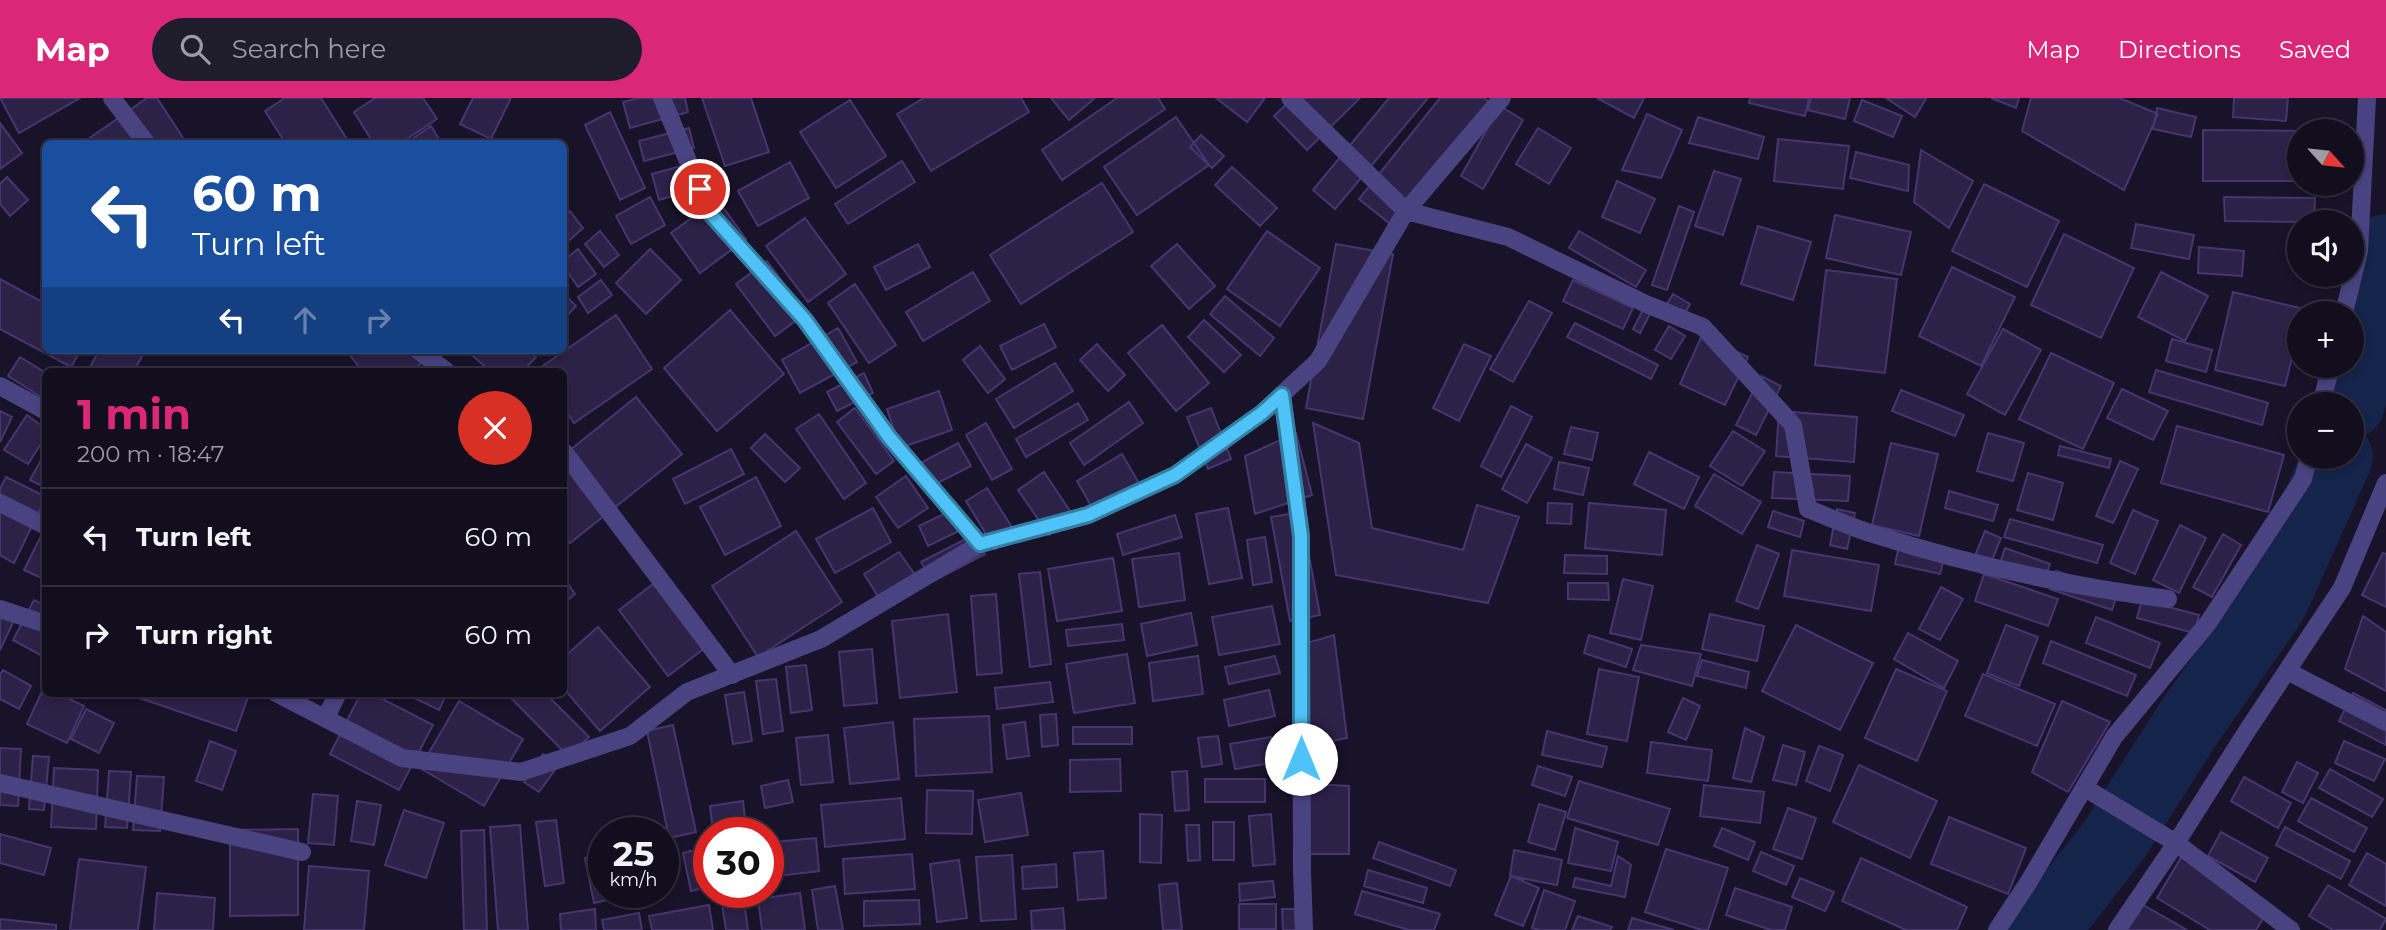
<!DOCTYPE html>
<meta charset="utf-8">
<style>
:root{--surface:#120e1e;--page:#1f1c2b;--text:#f1f3f6;--muted:#9c9ca4;--line:#312e3c;--accent:#db2777}
body{margin:0;font-family:Montserrat,sans-serif;background:var(--page);color:var(--text);height:100vh;display:flex;flex-direction:column;font-size:26px;white-space:nowrap}
*{box-sizing:border-box;margin:0}
p{font-size:23px;color:var(--muted)}
.icon{flex:none;width:38px;height:38px;fill:none;stroke:currentColor;stroke-width:2;stroke-linecap:round;stroke-linejoin:round}
.map{position:relative;flex:1;overflow:hidden}
.drawer{position:absolute;left:42px;top:270px;width:525px;height:329px;display:flex;flex-direction:column;background:var(--surface);border-radius:10px;box-shadow:0 4px 10px #0003,0 0 0 2px var(--line)}
.drawer>*{flex:none}
.hud{position:absolute;left:42px;top:42px;width:525px;height:214px;border-radius:10px;box-shadow:0 4px 10px #0003,0 0 0 2px var(--line);background:#1a4fa0;color:#fff;overflow:hidden}
.needle{width:46px;rotate:117deg}
.controls{position:absolute;left:2287px;top:21px;display:grid;gap:14px}
.controls a{display:grid;place-items:center;width:77px;height:77px;border-radius:50%;background:var(--surface);box-shadow:0 4px 10px #0003,0 0 0 2px var(--line);font-size:35px}
.speed{position:absolute;left:588px;top:719px;display:flex;gap:14px;font-size:35px;font-weight:700;text-align:center}
.speed>*{display:grid;place-content:center;width:91px;height:91px;border-radius:50%;background:var(--surface);box-shadow:0 4px 10px #0003,0 0 0 2px var(--line);line-height:1}
.speed small{font-size:18px;font-weight:400}
.speed .limit{border:10px solid #d22;background:#fff;color:#111}
.pin{position:absolute;display:grid;place-items:center;width:60px;height:60px;color:#fff;margin:-30px;border:4px solid #fff;border-radius:50%;box-shadow:0 2px 7px #0007}
.me{position:absolute;width:77px;margin:-38px;rotate:0deg;stroke-linejoin:round;filter:drop-shadow(0 0 5px #0008)}
.turn{display:flex;align-items:center;gap:24px;height:147px;padding:0 35px;font-size:32px}
.turn .icon{width:91px;height:91px;stroke-width:2.5}
.turn b{display:block;font-size:49px;line-height:60px}
.lanes{display:flex;align-items:center;height:66px;padding:0 35px;background:#0003;justify-content:center;gap:35px;direction:ltr}
.lanes .off{opacity:.35}
.round{display:grid;place-items:center;flex:none;width:74px;height:74px;border-radius:37px;background:var(--page)}
.headline{display:flex;align-items:center;justify-content:space-between;height:119px;padding:0 35px}
h1{font-size:42px;font-weight:700;line-height:52px;color:var(--accent)}
ul{padding:0;list-style:none}
li{display:flex;align-items:center;gap:21px;height:98px;padding:0 35px;border-top:2px solid var(--line)}
li div{flex:1}
li b{display:block;font-size:26px}
li em{font-style:normal}
header{display:flex;align-items:center;gap:42px;box-sizing:border-box;height:98px;padding:0 35px;background:var(--accent);color:#fff}
header strong{font-size:33px}
nav{display:flex;gap:38px;margin-inline-start:auto;font-size:24px}
.search{width:490px;height:63px;background:var(--page);display:flex;align-items:center;gap:18px;box-sizing:border-box;padding:0 24px;border-radius:38px;color:var(--muted);font-size:26px}
.map>svg:first-child{display:block}
</style>
<header>
<strong>Map</strong>
<div class="search"><svg class="icon" aria-label="search" viewBox="0 0 24 24"><circle cx="10" cy="10" r="6"/><path d="M15 15l6 6"/></svg>Search here</div>
<nav><a>Map</a><a>Directions</a><a>Saved</a></nav>
</header>
<div class="map">
<svg width="2386" height="832" viewBox="0 0 2386 832">
<rect width="100%" height="100%" fill="#181328"/>
<g fill="none" stroke-linecap="round" stroke-linejoin="round">
<path stroke="#14244a" stroke-width="70" d="M2350 306 2386 151
M2044 832 2115 741 2186 629 2273 504 2338 359"/>
</g>
<path fill="#2c2147" stroke="#463570" stroke-width="2" d="M0 0H80L19 35Z
M147 0H157L187 46H81Z
M285 0H321L350 46H286L265 13Z
M375 0H423L437 21 399 46H374L354 14Z
M473 0H511L491 41 460 26Z
M639 0H685L688 14 630 30 623 4Z
M702 0H751L769 54 725 68Z
M924 0H1021L1029 14 931 73 897 16Z
M1051 0H1095L1069 22Z
M1117 0H1158L1165 11 1062 82 1042 52Z
M1216 0H1265L1247 24Z
M1293 0H1360L1307 52 1274 18Z
M1389 0H1428L1335 111 1313 92Z
M1440 0H1484L1492 7 1394 129 1359 101Z
M1597 0H1644L1634 20Z
M1750 0H1809L1805 18 1749 5Z
M1811 0H1850L1845 21 1808 12Z
M1886 0H1925L1926 1 1915 19Z
M1991 0H2019L2016 10Z
M2031 0H2120L2158 16 2124 92 2022 33Z
M2234 0H2288L2286 23 2233 19Z
M850 2 886 58 836 90 800 34Z
M1862 2 1902 18 1893 39 1854 23Z
M1500 8 1523 22 1483 91 1461 78Z
M2157 10 2196 19 2191 39 2153 31Z
M610 14 645 90 620 102 585 27Z
M1647 16 1682 32 1661 80 1622 72Z
M1176 19 1209 67 1137 117 1104 69Z
M1698 19 1764 39 1758 61 1689 45Z
M0 25 22 55 0 71Z
M431 28 442 46H405Z
M689 30 694 50 644 63 639 43Z
M1538 30 1571 50 1549 86 1516 66Z
M2203 32 2329 33H2300V83H2203Z
M1201 37 1224 58 1212 70 1190 49Z
M1778 41 1849 48 1843 91 1774 83Z
M1921 52 1973 83 1949 130 1914 104Z
M1856 54 1909 67 1908 93 1850 80Z
M703 62 710 87 659 102 652 76Z
M902 63 915 84 848 126 835 106Z
M790 64 809 100 758 128 738 93Z
M1232 69 1277 110 1260 128 1215 87Z
M1714 73 1741 81 1723 137 1695 128Z
M7 79 28 102 10 118 0 106V86Z
M1617 83 1655 101 1640 135 1602 119Z
M1102 85 1133 134 1021 206 990 157Z
M1984 86 2059 123 2027 189 1952 153Z
M650 99 665 127 631 146 616 118Z
M2224 99 2315 100 2314 124 2225 123Z
M717 101 746 141 700 175 671 135Z
M1679 108 1694 114 1667 192 1652 187Z
M570 113 583 130 564 147V119Z
M1835 117 1911 134 1901 177 1826 160Z
M805 120 846 176 808 204 766 148Z
M2136 126 2194 137 2189 161 2131 150Z
M1758 128 1811 144 1793 202 1741 186Z
M600 133 619 157 604 169 585 146Z
M1267 133 1320 170 1280 228 1227 191Z
M1579 133 1646 172 1636 189 1569 150Z
M2064 136 2134 170 2101 240 2031 207Z
M918 146 930 169 886 192 874 169Z
M1177 146 1215 188 1189 211 1151 168Z
M1336 146 1393 156 1363 321 1306 310Z
M2199 149 2244 153 2242 178 2198 175Z
M578 151 596 176 578 189 564 169V162Z
M650 151 681 182 646 216 616 185Z
M767 163 806 215 775 238 736 186Z
M1952 169 2015 199 1981 268 1919 238Z
M1826 172 1897 181 1885 275 1815 267Z
M973 174 990 203 923 243 906 214Z
M2161 174 2208 198 2185 243 2138 219Z
M0 181 46 206V252H81L71 269 0 231Z
M601 182 612 197 588 215 578 199Z
M1573 182 1633 210 1623 231 1563 203Z
M855 186 896 247 869 265 828 205Z
M2233 194 2304 211 2303 215H2300V228L2285 288 2215 272Z
M564 196 576 208 564 221Z
M1673 196 1690 206 1679 225 1662 214Z
M1225 198 1274 240 1260 258 1210 216Z
M1529 203 1552 215 1513 284 1490 271Z
M1646 206 1653 210 1640 235 1633 231Z
M730 212 784 276 717 333 664 270Z
M616 217 652 271 574 325 564 310V273L537 272Z
M1204 222 1241 257 1224 274 1188 239Z
M1575 225 1658 267 1651 281 1567 239Z
M1044 226 1056 249 1012 272 1000 248Z
M1162 227 1209 285 1176 313 1128 255Z
M1669 228 1685 238 1671 261 1655 252Z
M838 230 857 264 800 295 782 262Z
M2003 231 2041 252 2005 317 1967 296Z
M1702 237 1748 259 1725 307 1680 286Z
M2172 241 2212 252 2206 274 2166 263Z
M1097 246 1125 277 1108 293 1080 262Z
M1464 246 1491 258 1459 323 1433 310Z
M980 248 1005 281 988 295 963 262Z
M99 252H142L145 253 134 273H88Z
M346 252H437L412 273H362Z
M466 252H529L536 259 523 273H490Z
M2051 255 2114 285 2083 351 2019 321Z
M20 259 46 275V302L8 278Z
M1055 265 1073 293 1014 330 996 301Z
M2156 272 2268 305 2262 327 2149 294Z
M864 275 873 295 837 313 827 294Z
M1761 278 1781 288 1756 337 1736 327Z
M2122 291 2168 313 2153 342 2107 320Z
M1901 292 1964 317 1955 338 1892 313Z
M939 293 952 332 900 350 887 311Z
M636 299 682 356 570 445 564 437V357Z
M1129 304 1143 325 1084 367 1070 345Z
M1078 305 1088 322 1026 359 1016 341Z
M1511 308 1532 319 1501 379 1481 368Z
M855 310 894 363 876 376 837 324Z
M1211 310 1231 361 1208 371 1187 319Z
M0 313 12 319 0 344Z
M1779 313 1857 319 1854 364 1776 358Z
M819 316 866 385 844 401 796 331Z
M27 317 46 331V338L28 366 4 352Z
M986 325 1012 371 992 382 966 337Z
M1313 325 1359 345 1372 430 1463 452 1477 407 1519 419 1488 505 1336 477Z
M2177 328 2284 357 2268 414 2161 385Z
M1571 329 1598 335 1592 362 1564 356Z
M1733 333 1765 353 1742 388 1710 368Z
M1296 335 1312 397 1255 416 1245 358Z
M1988 335 2024 345 2013 383 1977 373Z
M765 336 800 370 785 384 751 350Z
M958 345 971 368 926 391 915 368Z
M1891 345 1938 356 1919 438 1872 427Z
M1526 346 1552 360 1527 405 1502 391Z
M2060 348 2111 361 2109 370 2058 357Z
M731 351 744 376 685 406 673 381Z
M46 353V390L30 382Z
M1649 354 1699 379 1684 411 1634 386Z
M1122 356 1144 394 1098 420 1077 383Z
M2120 363 2138 371 2113 425 2096 418Z
M1559 364 1589 370 1583 397 1554 391Z
M1044 374 1074 419 1049 437 1018 392Z
M1774 374 1850 378 1848 403 1772 400Z
M2028 375 2063 385 2053 422 2017 412Z
M1714 376 1761 404 1742 436 1695 408Z
M906 378 928 410 898 430 876 399Z
M6 379 46 399 14 465 0 457V391Z
M756 379 781 428 725 457 700 409Z
M987 390 1017 437 995 451 966 403Z
M1949 393 1998 407 1993 423 1945 410Z
M1548 405 1572 406 1571 426 1547 425Z
M1589 405 1666 412 1662 457 1585 450Z
M873 410 891 444 835 475 816 441Z
M956 410 965 430 928 448 919 428Z
M1228 410 1242 480 1209 486 1196 416Z
M1837 411 1855 415 1847 451 1830 447Z
M2133 412 2158 423 2135 476 2110 465Z
M1773 413 1804 423 1800 439 1768 429Z
M1301 414 1320 517 1290 523 1271 419Z
M1175 417 1182 439 1123 457 1117 436Z
M2010 421 2103 447 2097 465 2004 439Z
M2180 427 2206 440 2179 495 2153 482Z
M46 428V482L24 472Z
M796 433 842 504 758 559 712 488Z
M1985 433 2001 440 1986 477 1970 470Z
M975 436 985 456 932 484 921 464Z
M2223 436 2241 447 2212 499 2193 489Z
M1265 439 1272 484 1253 487 1247 442Z
M1757 447 1779 456 1758 511 1736 503Z
M1899 447 1945 457 1940 476 1895 466Z
M2005 450 2050 466 2042 487 1998 471Z
M1792 452 1879 467 1871 513 1784 498Z
M899 454 920 484 884 508 864 476Z
M1179 455 1185 502 1139 509 1132 461Z
M2383 455 2386 456V509L2362 497Z
M1565 457 1607 458V476L1564 475Z
M1113 460 1122 513 1057 523 1048 471Z
M2056 473 2118 493 2112 512 2050 491Z
M1040 474 1051 566 1030 569 1019 476Z
M1984 476 2058 501 2048 528 1975 503Z
M564 480 575 496 564 505Z
M1623 481 1653 488 1641 542 1610 535Z
M657 483 706 549 668 578 619 512Z
M1568 485H1608L1609 502 1568 501Z
M1941 489 1963 501 1940 542 1919 531Z
M996 496 1002 575 977 577 971 498Z
M34 502 46 508V560L13 542Z
M2142 502 2199 517 2194 535 2137 520Z
M0 508 17 516 0 552Z
M1272 508 1280 546 1219 557 1212 519Z
M1191 515 1197 547 1147 558 1141 526Z
M948 516 957 594 900 600 892 523Z
M1710 516 1764 528 1757 563 1702 551Z
M2363 518 2386 534V593L2345 571Z
M2096 519 2160 545 2150 570 2086 545Z
M1122 526 1124 542 1068 548 1066 532Z
M1796 527 1873 565 1840 632 1762 593Z
M2006 527 2038 539 2019 588 1987 575Z
M598 529 650 589 600 633 564 591V559Z
M1908 535 1958 563 1944 590 1894 561Z
M1334 537 1347 640 1298 650 1294 549Z
M1589 537 1632 551 1626 569 1584 555Z
M2051 543 2136 577 2127 598 2043 565Z
M1641 547 1701 556 1692 588 1633 572Z
M872 551 877 605 844 608 839 554Z
M1127 556 1135 605 1074 615 1066 566Z
M1198 558 1203 596 1153 603 1149 565Z
M1275 558 1280 575 1229 586 1225 569Z
M1702 562 1749 574 1746 590 1697 578Z
M806 567 812 612 791 615 786 569Z
M1599 571 1639 579 1627 643 1587 636Z
M1896 571 1947 593 1917 663 1865 640Z
M3 572 31 588 19 611 0 601V577Z
M1983 576 2055 606 2037 648 1965 618Z
M776 581 783 633 763 636 756 583Z
M1050 584 1053 604 997 611 995 590Z
M44 589 46 595H57L84 608 67 645 27 626Z
M1269 592 1275 618 1229 628 1224 602Z
M744 594 752 643 733 646 725 597Z
M125 595H247L249 596 236 633Z
M361 595H371L433 627 399 692 330 656Z
M404 595H447L439 612Z
M506 595H545L589 639 569 659Z
M2353 595 2386 612V647L2339 623Z
M1683 600 1700 608 1686 642 1668 634Z
M459 603 523 641 484 708 420 670Z
M2062 603 2110 624 2068 694 2032 674Z
M86 611 114 625 99 655 71 641Z
M1056 616 1058 647 1042 649 1040 617Z
M989 618 992 674 916 678 914 621Z
M893 624 899 681 850 686 844 630Z
M1025 624 1029 658 1007 661 1003 627Z
M673 627 696 734 669 740 647 633Z
M1073 629H1132V646H1073Z
M1745 630 1764 639 1751 684 1733 680Z
M1547 633 1607 649 1602 669 1542 657Z
M828 637 833 684 801 687 796 640Z
M1218 638 1222 666 1202 669 1198 640Z
M1271 639 1276 664 1235 671 1230 646Z
M210 643 236 653 222 692 196 683Z
M2344 643 2385 661 2374 683 2335 665Z
M1651 644 1712 652 1708 683 1647 675Z
M1783 647 1805 654 1796 687 1773 682Z
M1819 648 1843 657 1830 693 1806 683Z
M0 650 21 651 18 708 0 707Z
M543 656 559 666 539 694 524 684Z
M33 658 49 659 44 712 29 711Z
M1120 661 1121 693 1070 694V662Z
M2297 664 2318 675 2303 705 2282 694Z
M1859 667 1937 703 1910 760 1833 724Z
M1538 668 1572 679 1565 698 1532 687Z
M54 670 98 672 96 731 51 729Z
M2330 671 2383 701 2372 719 2319 690Z
M109 673 131 674 127 730 105 729Z
M1187 673 1189 712 1175 713 1172 674Z
M137 678 164 679 160 733 133 732Z
M2244 679 2291 705 2278 730 2231 703Z
M1205 681H1265V704H1205Z
M788 682 793 704 765 710 761 688Z
M1579 683 1670 711 1658 747 1567 720Z
M1296 685 1349 688V756H1299Z
M1704 687 1764 694 1760 725 1700 718Z
M927 692 973 693 972 736 926 735Z
M1021 695 1028 737 985 744 978 702Z
M313 696 338 698 334 747 308 745Z
M901 700 905 741 825 749 821 707Z
M2311 700 2367 730 2354 754 2298 723Z
M357 703 381 707 374 747 351 743Z
M743 703 745 720 712 725 710 708Z
M1539 706 1566 714 1555 752 1528 744Z
M1788 710 1816 720 1802 761 1773 751Z
M404 712 444 725 426 780 385 767Z
M1140 716 1162 717 1161 765 1140 764Z
M1271 716 1275 766 1253 768 1249 718Z
M1949 719 2026 750 2008 796 1931 766Z
M556 722 564 785 545 788 536 724Z
M1213 724H1234V762H1213Z
M520 727 528 832H498L490 729Z
M1186 727H1199L1200 762 1188 763Z
M2285 729 2350 763 2341 781 2276 747Z
M1575 730 1618 744 1611 773 1568 765Z
M1722 730 1755 744 1748 762 1714 748Z
M298 731V817L230 818V732Z
M484 732 487 832H464L461 733Z
M2221 734 2268 760 2255 784 2208 758Z
M0 736 51 750 44 777 0 765Z
M816 740 819 773 777 778 774 744Z
M1379 744 1456 772 1450 788 1373 760Z
M699 751 708 789 691 793 683 755Z
M1666 751 1728 770 1708 832H1702L1645 814Z
M1514 752 1562 762 1557 787 1510 778Z
M1103 753 1106 800 1078 802 1074 755Z
M1761 754 1794 768 1786 787 1753 773Z
M2367 755 2386 766V808L2349 787Z
M604 756V794H641L594 805 585 760Z
M912 756 915 791 845 796 843 761Z
M1012 757 1016 821 981 823 976 759Z
M1618 758 1631 767 1625 799 1573 789 1575 780 1611 788Z
M2182 758 2269 811 2256 832H2210L2157 800Z
M1861 760 1967 809 1957 832H1906L1842 803Z
M79 761 146 769 138 832H70Z
M959 762 967 820 937 824 930 766Z
M1056 766 1057 789 1023 791 1022 769Z
M309 768 369 773 364 832H304Z
M1368 772 1427 790 1423 805 1364 788Z
M1511 778 1539 790 1523 828 1495 817Z
M1800 780 1834 794 1825 813 1792 799Z
M1273 783 1275 799 1240 803 1239 786Z
M1177 785 1182 832H1163L1159 787Z
M2328 787 2386 821 2380 832H2333L2309 818Z
M835 788 843 832H818L812 792Z
M1735 790 1792 809 1785 832H1771L1726 817Z
M1544 792 1575 803 1565 832H1540L1532 830Z
M1362 793 1440 816 1434 832H1409L1355 816Z
M157 795 215 800 213 832H154Z
M800 795 805 832H762L758 801Z
M919 802 920 826 864 828V803Z
M744 803 748 832H726L722 806Z
M2138 804 2187 832H2122Z
M1239 806H1276V831H1239Z
M709 807 713 832H652L649 818Z
M1063 810 1065 832H1032L1031 813Z
M595 811 596 832H561L560 816Z
M1282 811H1295L1296 832H1283Z
M639 815 642 832H604L602 822Z
M1578 818 1612 829 1610 832H1572Z
M1632 820 1674 832H1628Z
M0 821 56 827V832H0Z"/>
<g fill="none" stroke-linecap="round" stroke-linejoin="round">
<path stroke="#4a4382" stroke-width="18" d="M112 0 147 46
M662 0 709 114 805 222 889 339 980 446
M1290 0 1406 113 1508 139 1646 206 1703 229 1793 327 1808 411C1829 419 1851 429 1873 436 1969 467 2069 488 2168 501
M2344 215 2359 153 2367 0
M418 252 446 273
M0 288 46 313
M1282 297 1301 438 1302 772 1304 832
M2321 306 2331 268
M564 354 732 577
M0 405 46 428
M0 511 46 526
M2287 573 2386 624
M276 595 402 660 521 674 630 638 687 594 821 541 980 446 1088 417 1175 377 1262 315 1318 263 1406 113 1502 0
M326 619 338 595
M0 685 302 754
M2085 690 2176 745 2291 832
M1997 832 2028 785 2114 639 2208 525 2303 381 2309 359
M2117 832 2176 745 2247 633 2342 490 2386 385"/>
</g>
<g fill="none" stroke-linecap="round" stroke-linejoin="round">
<g stroke="#337fa1" stroke-width="18">
<path id="route" d="M700 91 709 114 805 222 889 339 980 446 1088 417 1175 377 1262 315 1282 297 1301 438V661"/>
</g>
<use href="#route" stroke="#4fc3f7" stroke-width="12"/>
</g>
</svg>
<div class="controls">
<a><svg class="needle" viewBox="-14 -14 28 28"><path d="M0-13l5 13h-10z" fill="#e53935"/><path d="M0 13l5-13h-10z" fill="#9c9ca4"/></svg></a>
<a><svg class="icon" aria-label="sound" viewBox="0 0 24 24"><path d="M4 9h4l5-4v14l-5-4H4zM17 9q2 3 0 6"/></svg></a>
<a>+</a>
<a>−</a>
</div>
<div class="speed"><div>25<small>km/h</small></div><div class="limit">30</div></div>
<div class="pin" style="left:700px;top:91px;background:#d93025"><svg class="icon" aria-label="arrive" viewBox="0 0 24 24"><path d="M6 21V4h12l-3 4 3 4H6"/></svg></div>
<svg class="me" style="left:1301px;top:661px" viewBox="-20 -20 40 40"><circle r="19" fill="#fff"/><path d="M0-13L10 11 0 6-10 11z" fill="#4fc3f7"/></svg>
<div class="hud">
<div class="turn"><svg class="icon" aria-label="left" viewBox="0 0 24 24"><path d="M17 20v-9H6M10 6l-5 5 5 5"/></svg><div><b>60 m</b>Turn left</div></div>
<div class="lanes"><svg class="icon" aria-label="left" viewBox="0 0 24 24"><path d="M17 20v-9H6M10 6l-5 5 5 5"/></svg><svg class="icon off" aria-label="ahead" viewBox="0 0 24 24"><path d="M12 20V5M6 11l6-6 6 6"/></svg><svg class="icon off" aria-label="right" viewBox="0 0 24 24"><path d="M7 20v-9h11M14 6l5 5-5 5"/></svg></div>
</div>
<section class="drawer">
<div class="headline"><div><h1>1 min</h1><p>200 m · 18:47</p></div><a class="round" style="background:#d93025;color:#fff"><svg class="icon" aria-label="close" viewBox="0 0 24 24"><path d="M6 6l12 12M18 6L6 18"/></svg></a></div>
<ul>
<li><svg class="icon" aria-label="left" viewBox="0 0 24 24"><path d="M17 20v-9H6M10 6l-5 5 5 5"/></svg><div><b>Turn left</b></div><em>60 m</em></li>
<li><svg class="icon" aria-label="right" viewBox="0 0 24 24"><path d="M7 20v-9h11M14 6l5 5-5 5"/></svg><div><b>Turn right</b></div><em>60 m</em></li>
</ul>
</section>
</div>
